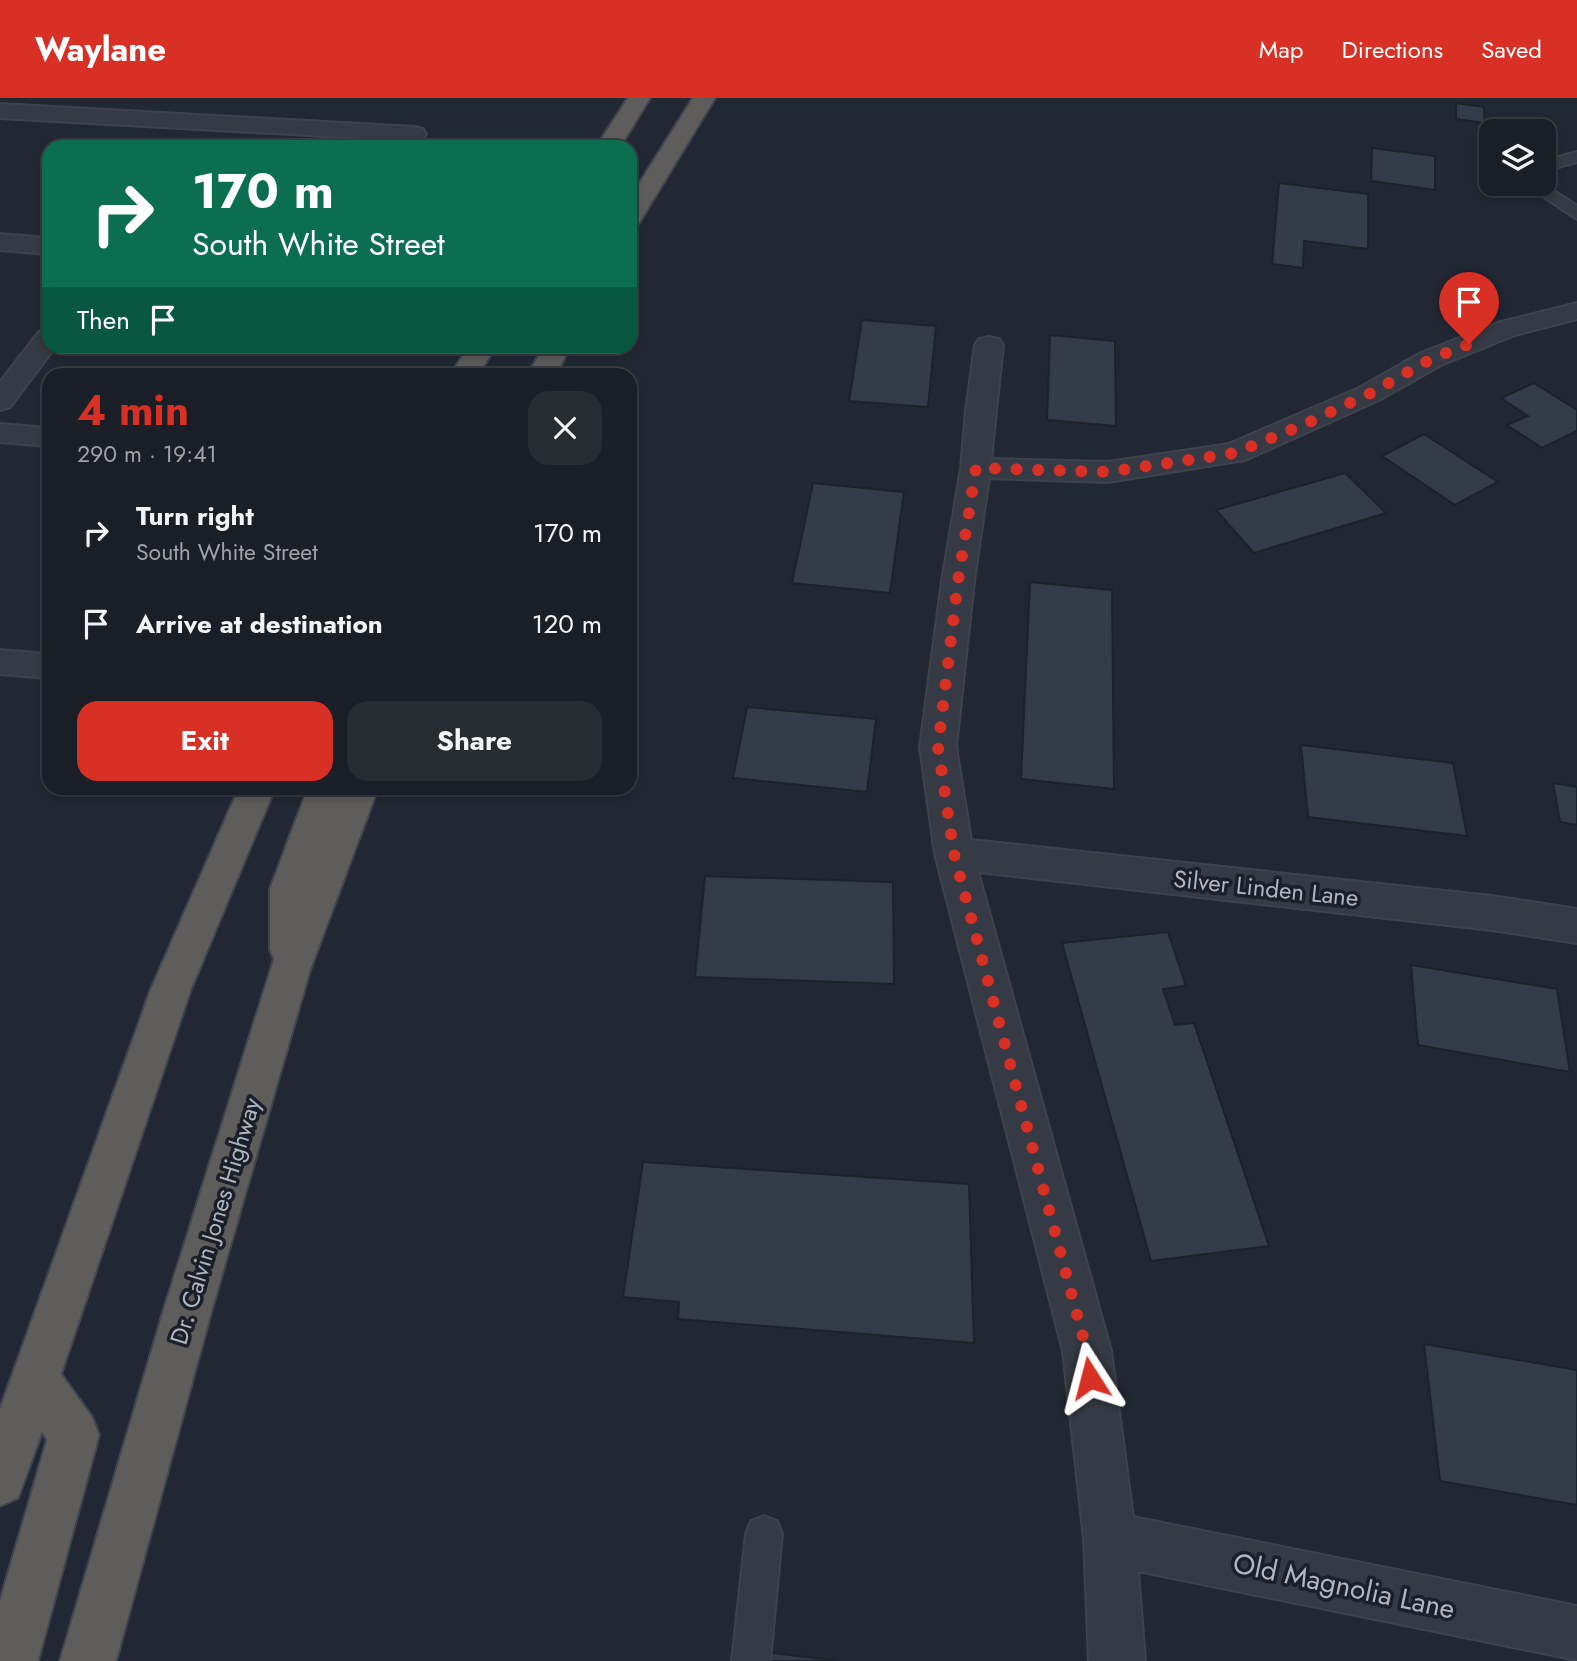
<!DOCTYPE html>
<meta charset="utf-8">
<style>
:root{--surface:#1a1e26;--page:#272b32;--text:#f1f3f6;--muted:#9fa2a7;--line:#383c43;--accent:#d93025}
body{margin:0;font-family:Jost,sans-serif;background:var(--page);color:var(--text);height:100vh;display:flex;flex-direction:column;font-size:26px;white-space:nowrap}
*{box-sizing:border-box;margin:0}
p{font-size:23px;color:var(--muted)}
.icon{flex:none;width:38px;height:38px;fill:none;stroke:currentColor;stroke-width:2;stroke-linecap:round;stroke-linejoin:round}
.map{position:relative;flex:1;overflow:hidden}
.side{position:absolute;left:42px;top:270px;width:595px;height:427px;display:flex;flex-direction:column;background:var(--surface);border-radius:21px;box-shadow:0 4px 10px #0003,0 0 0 2px var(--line)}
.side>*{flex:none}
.banner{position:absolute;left:42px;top:42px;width:595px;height:214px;border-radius:21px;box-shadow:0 4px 10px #0003,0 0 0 2px var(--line);background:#0b6e4f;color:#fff;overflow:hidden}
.tools{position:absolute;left:1479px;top:21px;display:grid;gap:14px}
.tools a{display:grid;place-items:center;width:77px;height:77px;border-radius:14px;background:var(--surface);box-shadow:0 4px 10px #0003,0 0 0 2px var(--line);font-size:35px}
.pin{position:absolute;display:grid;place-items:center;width:60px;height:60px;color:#fff;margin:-72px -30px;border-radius:50% 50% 50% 0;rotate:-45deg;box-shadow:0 0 7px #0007}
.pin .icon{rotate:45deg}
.me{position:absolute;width:77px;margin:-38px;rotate:351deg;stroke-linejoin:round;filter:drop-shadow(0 0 5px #0008)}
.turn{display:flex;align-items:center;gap:24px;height:147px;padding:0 35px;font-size:32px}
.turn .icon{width:91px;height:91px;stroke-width:2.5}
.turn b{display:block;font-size:49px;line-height:60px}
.then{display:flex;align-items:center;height:66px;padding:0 35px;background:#0003;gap:14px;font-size:26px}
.round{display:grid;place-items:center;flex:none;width:74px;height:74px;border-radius:21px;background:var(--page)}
.head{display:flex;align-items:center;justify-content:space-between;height:119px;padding:0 35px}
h1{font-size:42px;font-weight:700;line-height:52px;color:var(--accent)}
.button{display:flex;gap:14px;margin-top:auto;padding:14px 35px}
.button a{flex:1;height:80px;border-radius:21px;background:var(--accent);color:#fff;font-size:28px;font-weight:700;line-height:80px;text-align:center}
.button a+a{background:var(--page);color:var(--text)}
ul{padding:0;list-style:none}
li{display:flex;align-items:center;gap:21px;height:91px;padding:0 35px}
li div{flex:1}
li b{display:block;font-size:26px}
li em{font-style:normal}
header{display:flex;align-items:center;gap:42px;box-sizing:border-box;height:98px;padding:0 35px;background:var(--accent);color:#fff}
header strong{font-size:33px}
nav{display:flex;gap:38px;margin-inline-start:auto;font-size:24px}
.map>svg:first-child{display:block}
</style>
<header>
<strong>Waylane</strong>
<nav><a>Map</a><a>Directions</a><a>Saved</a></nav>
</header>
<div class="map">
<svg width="1577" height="1563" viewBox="0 0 1577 1563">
<rect width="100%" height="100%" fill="#222833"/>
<path fill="#343c49" stroke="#1c212a" stroke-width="2" d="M1456 5 1484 9 1485 25 1456 21Z
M1372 50 1435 58V92L1371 83Z
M1279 85 1368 96V151L1304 143 1303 170 1272 166Z
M862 222 936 228 928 309 849 303Z
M1050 237 1115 243 1116 328 1047 322Z
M1534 285 1577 312V333L1542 350 1507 327 1528 318 1501 300Z
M1424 336 1498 384 1455 407 1382 358Z
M1345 375 1386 415 1254 455 1216 412Z
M813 385 904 394 890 495 792 485Z
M1030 484 1112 492 1114 691 1021 681Z
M747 609 876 621 867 694 733 680Z
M1301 647 1453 665 1467 738 1308 719Z
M1553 685 1577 689V727L1560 724Z
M705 778 893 784 894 886 695 879Z
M1168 834 1186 888 1163 891 1175 927 1194 925 1269 1148 1151 1163 1062 845Z
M1411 867 1557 891 1570 974 1418 947Z
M643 1064 969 1086 974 1245 678 1221 679 1204 623 1199Z
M1424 1246 1577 1272V1407L1440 1383Z
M764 1554 840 1563H763Z"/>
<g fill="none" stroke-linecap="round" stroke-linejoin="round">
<g stroke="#3e434d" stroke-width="4">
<path id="service" d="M1577 54V64L1544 73V63Z
M1525 86H1543L1577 108V121Z
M764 1418 777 1423 782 1436 770 1563H732L746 1436 751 1423Z"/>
</g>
<g stroke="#3e434d" stroke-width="4">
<path id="minor" d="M0 6 415 29 423 31 426 36 423 41 415 43 0 20Z
M0 136 49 140V156L0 152Z
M1577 205V221L1515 237 1441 267 1379 302 1245 362 1108 384 989 380 974 483 956 649 971 742 1492 798 1577 811V845L1492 832 978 774 1111 1253 1133 1419 1577 1508V1562L1138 1473 1145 1563H1089L1084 1441 1063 1253 935 756 920 649 942 483 961 370 966 312 975 247 979 241 989 239 999 241 1003 247 991 361 1108 364 1229 346 1359 290 1421 255 1497 225Z
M49 232V248H56L10 309 0 312V284L39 234Z
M0 326 49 330V348L0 344Z
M0 552 49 556V580L0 576Z"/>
</g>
<g stroke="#3f454e" stroke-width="4">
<path id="trunk" d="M628 0H650L620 49H596Z
M693 0H715L642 120 639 125 630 127V100Z
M469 248H496L479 276H451Z
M544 248H571L556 276H528Z
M239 690H275L191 891 61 1276 92 1319 99 1337 38 1563H0V1503L47 1342 42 1334 18 1400 0 1408V1311L151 891Z
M308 690H378L310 872 212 1211 116 1563H60L164 1211 274 861 270 852V791Z"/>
</g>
<use href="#service" fill="#353a44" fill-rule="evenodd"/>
<use href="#minor" fill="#353a44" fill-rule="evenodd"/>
<use href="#trunk" fill="#5e5d5c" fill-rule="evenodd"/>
</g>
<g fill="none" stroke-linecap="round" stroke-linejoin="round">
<path stroke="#d93025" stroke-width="12" stroke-dasharray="0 21.6" d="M1090 1280 1087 1254 954 756 938 649 958 483 976 370 1108 374 1235 355 1303 327 1369 296 1431 261 1469 246"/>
</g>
<g text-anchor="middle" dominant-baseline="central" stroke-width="7" stroke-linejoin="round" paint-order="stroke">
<g font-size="24" fill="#afb5c1" stroke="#1a1f28">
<text transform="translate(1266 790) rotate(6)">Silver Linden Lane</text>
<text transform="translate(215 1123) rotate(-73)">Dr. Calvin Jones Highway</text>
</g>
<g font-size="28" fill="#afb5c1" stroke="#1a1f28">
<text transform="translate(1344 1488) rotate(12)">Old Magnolia Lane</text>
</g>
</g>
</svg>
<div class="tools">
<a><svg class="icon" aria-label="layers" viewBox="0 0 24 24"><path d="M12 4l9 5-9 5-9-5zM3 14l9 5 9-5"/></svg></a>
</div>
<div class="pin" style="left:1469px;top:246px;background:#d93025"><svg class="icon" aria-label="arrive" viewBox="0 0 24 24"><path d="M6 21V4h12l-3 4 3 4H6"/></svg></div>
<svg class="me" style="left:1090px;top:1280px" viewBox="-20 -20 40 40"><path d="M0-17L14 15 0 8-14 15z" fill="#d93025" stroke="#fff" stroke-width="4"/></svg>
<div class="banner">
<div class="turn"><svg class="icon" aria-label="right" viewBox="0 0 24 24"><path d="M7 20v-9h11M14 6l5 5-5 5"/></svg><div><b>170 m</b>South White Street</div></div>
<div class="then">Then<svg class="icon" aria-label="arrive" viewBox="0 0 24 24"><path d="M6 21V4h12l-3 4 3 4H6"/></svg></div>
</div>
<section class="side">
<div class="head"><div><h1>4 min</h1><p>290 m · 19:41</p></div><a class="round"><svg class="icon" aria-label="close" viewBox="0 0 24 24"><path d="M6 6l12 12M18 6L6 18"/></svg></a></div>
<ul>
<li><svg class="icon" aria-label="right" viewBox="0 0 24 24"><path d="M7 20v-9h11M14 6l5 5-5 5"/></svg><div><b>Turn right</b><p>South White Street</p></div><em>170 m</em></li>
<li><svg class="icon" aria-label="arrive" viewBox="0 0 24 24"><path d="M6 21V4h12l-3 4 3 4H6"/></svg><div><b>Arrive at destination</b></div><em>120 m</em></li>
</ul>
<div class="button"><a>Exit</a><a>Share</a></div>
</section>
</div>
